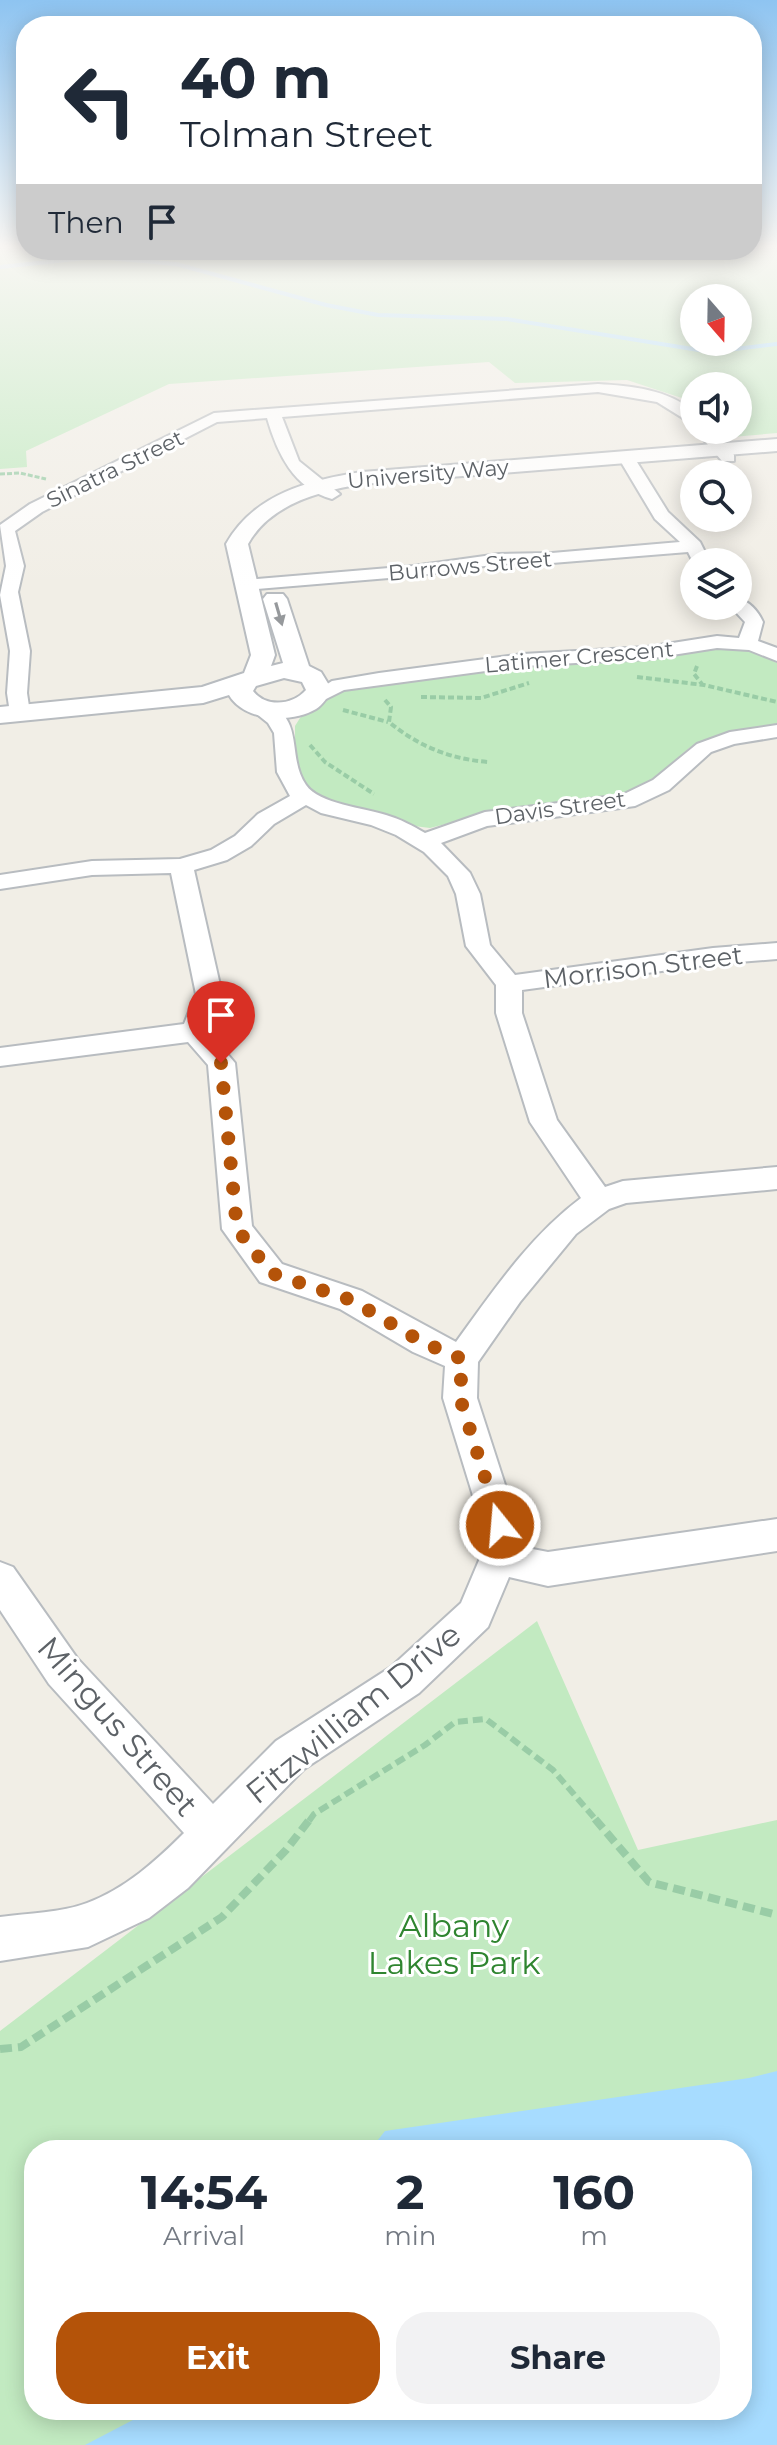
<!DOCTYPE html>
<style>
:root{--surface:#fff;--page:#f2f2f3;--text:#1f2937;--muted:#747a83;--accent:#b45309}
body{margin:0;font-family:Montserrat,sans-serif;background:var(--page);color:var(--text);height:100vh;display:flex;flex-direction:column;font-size:30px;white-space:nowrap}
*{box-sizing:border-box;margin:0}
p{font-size:26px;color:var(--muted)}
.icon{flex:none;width:44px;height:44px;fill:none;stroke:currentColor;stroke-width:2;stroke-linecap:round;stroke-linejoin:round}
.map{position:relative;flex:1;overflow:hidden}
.drawer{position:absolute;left:24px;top:2140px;width:728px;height:280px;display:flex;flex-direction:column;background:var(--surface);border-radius:32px;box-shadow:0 4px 20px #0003}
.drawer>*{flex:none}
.banner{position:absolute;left:16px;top:16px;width:746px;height:244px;border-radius:32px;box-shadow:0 4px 20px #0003;background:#fff;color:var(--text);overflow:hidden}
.needle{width:52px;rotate:160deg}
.buttons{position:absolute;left:680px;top:284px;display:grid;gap:16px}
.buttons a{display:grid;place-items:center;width:72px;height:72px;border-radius:50%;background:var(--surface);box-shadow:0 4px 20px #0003;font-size:40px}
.pin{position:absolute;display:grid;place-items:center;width:68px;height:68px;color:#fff;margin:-82px -34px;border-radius:50% 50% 50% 0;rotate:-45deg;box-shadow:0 0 8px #0007}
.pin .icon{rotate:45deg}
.me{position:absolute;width:88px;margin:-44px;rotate:343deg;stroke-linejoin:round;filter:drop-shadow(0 0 6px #0008)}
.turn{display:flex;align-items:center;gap:28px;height:168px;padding:0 32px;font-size:36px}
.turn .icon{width:104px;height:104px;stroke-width:2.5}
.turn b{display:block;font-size:56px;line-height:68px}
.then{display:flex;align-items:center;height:76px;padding:0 32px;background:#0003;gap:16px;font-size:30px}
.eta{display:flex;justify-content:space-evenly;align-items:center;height:136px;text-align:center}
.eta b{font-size:48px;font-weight:700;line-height:56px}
.button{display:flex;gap:16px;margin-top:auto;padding:16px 32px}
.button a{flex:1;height:92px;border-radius:32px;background:var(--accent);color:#fff;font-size:32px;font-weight:700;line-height:92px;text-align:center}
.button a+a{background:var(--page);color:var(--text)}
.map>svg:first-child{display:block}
</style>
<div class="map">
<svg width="777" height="2445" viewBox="0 0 777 2445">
<rect width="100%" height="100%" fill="#f1eee6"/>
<path fill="#c2eac1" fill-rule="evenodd" d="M0 245H26V250H752V245H777V433L732 437 725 430H738V386H694V402L627 380 515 383 489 362 169 384 26 451 27 467 0 469ZM694 298H738V342H694Z
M716 646 753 650 777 663V726L712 737 689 748 654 780 626 794 593 801 492 812 430 828 414 826 327 801 309 790 300 776 295 756V726L300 718 339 689 503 667Z
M537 1621 638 1850 777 1820V2445H0V2031ZM34 2150H742V2410H34Z"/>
<path fill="#a7dcff" d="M777 2071V2445H85L152 2410H742V2150H370L385 2131 749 2078Z"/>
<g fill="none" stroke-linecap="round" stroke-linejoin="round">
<path stroke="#a7dcff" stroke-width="4" d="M0 267 96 257 176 264 326 305 378 315 507 319 711 352 777 344"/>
<g stroke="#b8bcc0" stroke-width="4">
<path id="minor" d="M598 384C631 386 668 389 694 412V425L657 402 598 392 282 417 299 461 340 494 332 499C294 489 277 453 267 418L217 422 42 512 15 531 24 566 18 592 30 651 27 693 30 713 20 719 10 713 7 693 10 651 0 595 6 566 0 525 30 504 214 413Z
M695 430H711L734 455V461H722Z
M626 452 632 454 668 512 700 542 708 558 705 562H693L688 552 552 563 499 564 413 576 246 590 237 585 246 580 413 566 499 554 552 553 680 542 655 519 618 457Z
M738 598C750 602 758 611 763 622L758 641 777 648V661L749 650 717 648 647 659 523 666 344 690 314 705 304 699 332 681 379 673 523 654 647 647 717 636 739 638 745 622 730 606H738Z
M258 701C308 713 285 755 306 785 319 804 365 808 386 815 400 819 413 826 425 833L485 812 622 795 653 780 697 744 730 732 777 725V737L734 744 711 752 669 790 635 806 487 826 441 843 470 873 480 894 490 945 515 975 713 948 777 943V959L713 964 522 990V1013L557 1120 605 1187 623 1181 777 1167V1189L626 1203 609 1209 576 1234 520 1302 478 1362 477 1398 518 1525 517 1546 548 1552 777 1519V1551L548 1586 509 1577 488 1627 419 1693 304 1769 188 1888 149 1918 88 1947 0 1961V1917C28 1913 61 1913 87 1903 125 1889 156 1861 184 1833L49 1684 0 1610V1562L13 1567 77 1658 213 1804 276 1741 391 1667 461 1603 480 1558 482 1525 443 1398 445 1366 413 1352 340 1309 260 1282 222 1229 208 1065 188 1042 0 1066V1048L184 1024 196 994 171 873 92 875 0 889V875L92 861 180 859 211 850 235 836 258 814 290 796 277 772 274 733 268 723 248 707ZM306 805 321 813 371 825 396 835 424 852 448 876 456 894 466 946 496 985V1013L530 1122 581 1198C530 1236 493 1291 456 1342L362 1291 282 1264 252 1226 235 1063 208 1031 222 994 194 870 227 860 251 846 274 824Z"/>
</g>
<g stroke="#b8bcc0" stroke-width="4">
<path id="tertiary" d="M777 439V451L362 484C320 491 270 504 248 544L275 655 271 666 283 663 263 599 267 594H283L287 599 309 666 321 672 332 690C327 697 323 705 316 709 291 724 244 721 229 695L203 703 0 723V707L202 687 244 673 251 655 226 544C254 494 309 480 362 472ZM284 678 302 682 306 690C293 705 266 708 253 691L256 686Z"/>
</g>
<path stroke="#99cca6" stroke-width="3" stroke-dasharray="5 2" stroke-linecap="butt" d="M0 474 20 473 46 479"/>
<path stroke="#99cca6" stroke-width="4" stroke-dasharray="6 3" stroke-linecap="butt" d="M697 666 694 674 702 684
M637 677 704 685 777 702
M421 697 481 698 529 683
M385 700 391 707 389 722C418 746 450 759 488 762
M343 710 388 722
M310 745 325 762 374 794"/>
<path stroke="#99cca6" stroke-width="6" stroke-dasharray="10 5" stroke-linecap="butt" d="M309 1821 314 1814 425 1745 455 1722 486 1719 553 1770 597 1821"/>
<path stroke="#99cca6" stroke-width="8" stroke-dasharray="12 6" stroke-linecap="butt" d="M595 1819 649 1882 777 1915
M0 2049 21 2047 222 1917 286 1850 310 1819"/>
<use href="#minor" fill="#fff" fill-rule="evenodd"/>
<use href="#tertiary" fill="#fff" fill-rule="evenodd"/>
</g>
<defs><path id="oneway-solid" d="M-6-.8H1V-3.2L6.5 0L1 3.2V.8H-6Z" transform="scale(2)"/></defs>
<use fill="#96999c" href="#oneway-solid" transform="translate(279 614) rotate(74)"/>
<linearGradient id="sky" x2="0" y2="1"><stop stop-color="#8ec4f1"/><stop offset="0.42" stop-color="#f9f7f4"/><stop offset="1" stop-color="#f9f7f4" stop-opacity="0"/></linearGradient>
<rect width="777" height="587" fill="url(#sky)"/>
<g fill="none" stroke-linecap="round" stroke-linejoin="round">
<path stroke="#b45309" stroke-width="14" stroke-dasharray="0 25.2" d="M221 1063 237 1229 271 1273 351 1300 424 1343 462 1359 460 1398 500 1525"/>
</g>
<g text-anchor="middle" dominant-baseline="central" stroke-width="6" stroke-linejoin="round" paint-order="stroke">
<g font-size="22" fill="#5d6267" stroke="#fff">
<text transform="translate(115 469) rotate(-26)">Sinatra Street</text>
<text transform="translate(428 474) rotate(-5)">University Way</text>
<text transform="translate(470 566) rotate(-5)">Burrows Street</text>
<text transform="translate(579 657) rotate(-5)">Latimer Crescent</text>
<text transform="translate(560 808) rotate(-8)">Davis Street</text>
</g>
<g font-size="26" fill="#5d6267" stroke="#fff">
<text transform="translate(643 967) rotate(-7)">Morrison Street</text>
</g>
<g font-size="32" fill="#5d6267" stroke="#fff">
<text transform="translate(353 1713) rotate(-39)">Fitzwilliam Drive</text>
<text transform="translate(118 1726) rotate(49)">Mingus Street</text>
</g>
<g font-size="32" fill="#2f8530" stroke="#fff">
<text x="454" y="1925">Albany<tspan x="454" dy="37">Lakes Park</tspan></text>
</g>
</g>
</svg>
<div class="buttons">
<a><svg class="needle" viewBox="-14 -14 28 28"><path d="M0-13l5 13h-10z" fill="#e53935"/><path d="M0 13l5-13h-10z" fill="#747a83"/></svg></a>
<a><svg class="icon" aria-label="sound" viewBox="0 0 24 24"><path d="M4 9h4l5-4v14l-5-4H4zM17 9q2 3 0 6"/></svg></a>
<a><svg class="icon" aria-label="search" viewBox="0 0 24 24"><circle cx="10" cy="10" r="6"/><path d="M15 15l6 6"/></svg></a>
<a><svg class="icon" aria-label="layers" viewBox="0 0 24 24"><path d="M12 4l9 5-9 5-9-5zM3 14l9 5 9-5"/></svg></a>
</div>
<div class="pin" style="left:221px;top:1063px;background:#d93025"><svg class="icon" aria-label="arrive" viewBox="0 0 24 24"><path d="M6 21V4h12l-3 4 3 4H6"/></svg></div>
<svg class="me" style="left:500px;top:1525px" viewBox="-20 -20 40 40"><circle r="17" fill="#b45309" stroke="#fff" stroke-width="3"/><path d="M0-11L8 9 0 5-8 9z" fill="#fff"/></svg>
<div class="banner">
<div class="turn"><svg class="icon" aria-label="left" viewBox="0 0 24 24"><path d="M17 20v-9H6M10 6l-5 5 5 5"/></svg><div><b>40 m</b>Tolman Street</div></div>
<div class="then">Then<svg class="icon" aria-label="arrive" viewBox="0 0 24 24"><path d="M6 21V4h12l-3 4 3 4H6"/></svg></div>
</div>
<section class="drawer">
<div class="eta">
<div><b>14:54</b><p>Arrival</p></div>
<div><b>2</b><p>min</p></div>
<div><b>160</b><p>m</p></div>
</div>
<div class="button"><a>Exit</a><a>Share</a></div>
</section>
</div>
